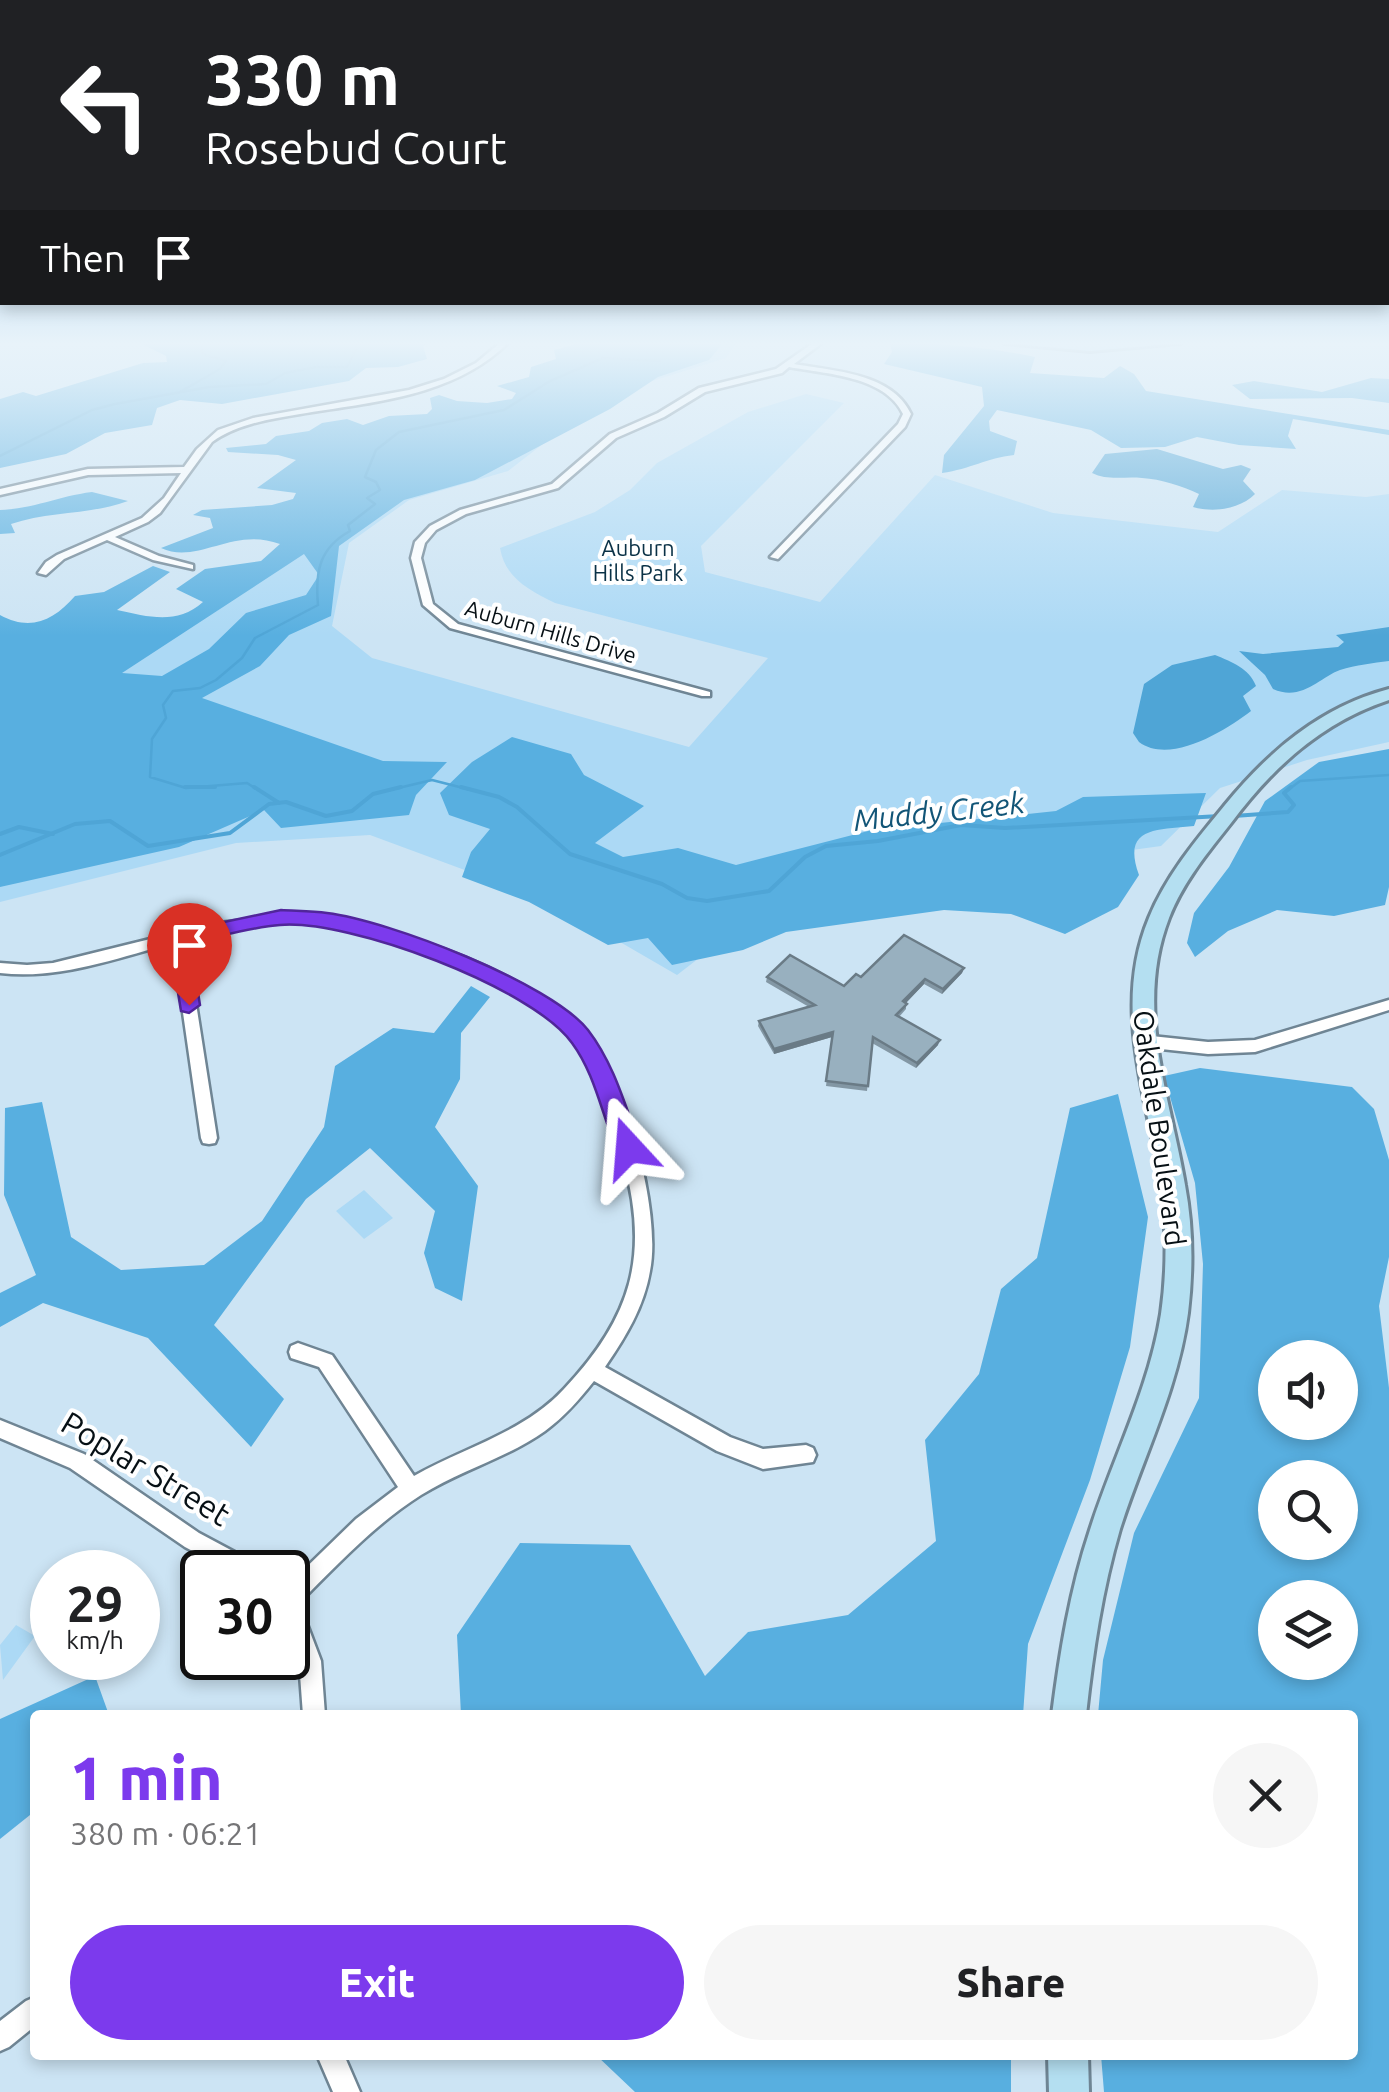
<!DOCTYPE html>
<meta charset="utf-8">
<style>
:root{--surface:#fff;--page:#f6f6f6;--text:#202124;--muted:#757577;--accent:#7c3aed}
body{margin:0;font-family:Ubuntu,sans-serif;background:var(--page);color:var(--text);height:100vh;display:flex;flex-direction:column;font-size:38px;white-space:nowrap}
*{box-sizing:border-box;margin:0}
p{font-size:32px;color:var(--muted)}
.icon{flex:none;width:55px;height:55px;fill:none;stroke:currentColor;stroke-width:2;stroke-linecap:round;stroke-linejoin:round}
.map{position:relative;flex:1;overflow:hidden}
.drawer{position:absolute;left:30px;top:1710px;width:1328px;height:350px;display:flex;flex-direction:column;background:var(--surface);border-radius:10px;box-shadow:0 5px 15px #0003}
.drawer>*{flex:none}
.banner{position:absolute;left:0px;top:0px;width:1390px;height:305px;box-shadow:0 5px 15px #0003;background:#202124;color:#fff;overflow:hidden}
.buttons{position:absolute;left:1258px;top:1340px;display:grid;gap:20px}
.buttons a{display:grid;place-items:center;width:100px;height:100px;border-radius:50%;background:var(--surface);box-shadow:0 5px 15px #0003;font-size:50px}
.speed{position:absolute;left:30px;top:1550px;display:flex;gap:20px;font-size:50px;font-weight:700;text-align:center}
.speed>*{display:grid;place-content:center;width:130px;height:130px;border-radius:50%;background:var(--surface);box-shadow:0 5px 15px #0003;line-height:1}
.speed small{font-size:25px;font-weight:400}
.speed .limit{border:5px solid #111;border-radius:15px;background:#fff;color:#111}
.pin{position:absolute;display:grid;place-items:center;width:85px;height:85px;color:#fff;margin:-102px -42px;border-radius:50% 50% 50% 0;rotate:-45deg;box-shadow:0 0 10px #0007}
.pin .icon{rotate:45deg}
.me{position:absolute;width:110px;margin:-55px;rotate:341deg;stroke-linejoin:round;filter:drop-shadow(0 0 8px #0008)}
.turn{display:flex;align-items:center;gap:35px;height:210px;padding:0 40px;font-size:45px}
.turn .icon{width:130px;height:130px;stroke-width:2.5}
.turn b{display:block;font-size:70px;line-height:85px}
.then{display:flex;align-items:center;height:95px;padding:0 40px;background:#0003;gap:20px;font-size:38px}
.round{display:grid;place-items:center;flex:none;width:105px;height:105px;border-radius:52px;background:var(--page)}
.head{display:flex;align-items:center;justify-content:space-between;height:170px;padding:0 40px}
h1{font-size:60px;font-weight:800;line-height:75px;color:var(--accent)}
.cta{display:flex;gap:20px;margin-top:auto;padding:20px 40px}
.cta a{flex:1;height:115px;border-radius:60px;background:var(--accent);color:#fff;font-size:40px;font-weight:800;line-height:115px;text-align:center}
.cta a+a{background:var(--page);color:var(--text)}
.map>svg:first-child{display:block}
</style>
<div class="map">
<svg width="1389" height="2092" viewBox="0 0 1389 2092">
<rect width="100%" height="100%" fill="#cce4f4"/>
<path fill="#acd9f5" d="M609 343H736L726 358 649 382 561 430 508 471 409 500 349 543 332 626 372 658 689 747 768 658 555 603C529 590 505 578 500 548L595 512 630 490 657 463 748 412 806 394 844 403 701 546 705 572 820 602 935 475 1053 513 1218 532 1282 490 1366 497 1389 494V742L1307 760 1220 788 1161 846 776 899 677 975 551 902 370 835 236 843 0 902V643L110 678Z
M364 1190 393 1218 364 1239 336 1211Z
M16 1625 35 1636 3 1680 0 1645Z"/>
<path fill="#58afe0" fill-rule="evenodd" d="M140 343H429L423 346 427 359 398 367 366 368 349 381 222 404 180 400 157 408 152 425 105 433 66 454 0 468V399L23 392 36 396 143 363 167 362 166 356Z
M580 343H723L709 360 658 377 610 409 475 480 404 500 339 546 331 616 289 635 260 666 202 698 383 761 447 762 416 795 409 815 281 828 264 810 179 847 0 887V615C31 632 54 620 75 596L104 592 153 566 170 572 117 610C149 617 177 625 203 602L176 589 205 569 261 561 280 544C233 526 198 565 161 548L213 528 210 518 193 515 202 510 272 505 293 499 296 493 257 488 296 460 278 455 228 452 226 448 266 444 276 436 309 431 322 423 347 419 363 425 389 416 427 414 432 409 430 398 439 395 457 401 487 403 512 399 516 393 497 386 529 377 531 367 556 359 554 350ZM304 554 319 575 306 595 246 613 209 649 162 676 122 673Z
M890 343C938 343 988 347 1035 357L1030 373 1104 378 1120 366 1134 374 1146 391 1389 430V435L1293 419 1288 436 1296 449 1239 445 1197 437 1165 447 1121 448 1091 430 997 410 989 421 990 431 1017 441 1014 455C986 458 971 469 942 473L944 455 984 406 982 387 884 364 892 352Z
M1371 378 1389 379V403L1352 398 1250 399 1232 385 1254 381 1322 392Z
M92 492 128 501C90 515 49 511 11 524L15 533 0 534V510C33 509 59 496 92 492Z
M512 737 571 754 584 775 644 806 595 843 623 857 678 848 736 865 872 830 1056 811 1083 797 1206 793 1194 826C1158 830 1121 826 1139 875L1118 907 1065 934 1011 914 944 910 786 932 743 950 672 965 648 938 608 945 529 902 462 877 471 852 490 829 449 815 440 793 472 762Z
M1389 749V887L1385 905 1334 916 1277 910 1228 931 1195 957 1187 943 1194 913 1229 867 1265 801 1319 762Z
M471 986 490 997 461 1033 460 1079 435 1127 478 1186 462 1301 435 1288 424 1253 435 1211 370 1148 306 1199 214 1325 284 1399 251 1447 148 1338 43 1303 0 1327V1293L36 1275 4 1195 5 1108 42 1102 71 1237 121 1270 204 1265 262 1221 324 1127 335 1066 393 1028 434 1033Z
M1200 1068 1352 1087 1374 1109 1389 1160V1257L1379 1306 1389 1388V2092H1104L1101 2055H1352V1715H1098L1103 1660 1134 1533 1199 1398 1203 1264 1195 1183 1164 1076ZM1275 1358H1340V1422H1275ZM1275 1478H1340V1542H1275ZM1275 1598H1340V1662H1275Z
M1118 1094 1148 1217 1130 1347 1090 1480 1028 1644 1023 1715H461L457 1635 520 1543 630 1545 705 1676 748 1632 848 1615 936 1541 925 1440 979 1374 1001 1289 1037 1258 1070 1108Z
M95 1676 109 1715H35V1811L0 1839V1719Z
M596 2055H1011V2092H635Z"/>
<path fill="#4fa5d6" d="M1157 449 1223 469 1241 465 1251 469 1243 481 1255 494C1240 509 1214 513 1193 507L1199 494C1182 486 1161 479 1142 478 1125 476 1108 481 1092 473L1105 454Z
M1389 627V661C1373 663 1356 665 1340 670 1320 677 1302 702 1273 689L1265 675 1239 651 1263 654 1338 647 1344 642 1336 635Z
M1215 655C1232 662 1249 668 1256 686L1243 696 1251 711C1225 731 1170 765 1139 742L1133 733 1144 684 1172 665Z"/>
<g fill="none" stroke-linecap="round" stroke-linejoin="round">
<path stroke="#4fa5d6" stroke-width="2.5" d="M178 393 220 369 226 361 203 354 200 343
M0 456 92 410 115 404 209 387 266 384 285 373 316 367H347L357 347 354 343
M258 790 247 783 186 788 150 777 152 739 166 718 163 705 173 691 200 688 216 680 242 658 255 638 318 605C315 572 319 548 350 531L348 525 375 504 367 498 380 490 376 482 365 477 376 450 399 432 504 410 550 381 603 358 660 361
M390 790 432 780 471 790
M1288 790 1300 781 1389 775"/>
<path stroke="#4fa5d6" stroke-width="4" d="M185 787H215
M254 787 279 803
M461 787 499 797 517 807 570 854 662 884 687 898 707 901 769 891 805 857 826 846 878 841 961 825 1005 828 1220 816
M1234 816 1288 812 1294 805 1284 793 1291 787
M0 834 19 827 53 834
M0 855 75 824 110 821 148 846 230 833 269 804 286 802 326 816 352 811 373 794 401 787"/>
<g stroke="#6f8594" stroke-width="5">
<path id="street" d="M500 343H508C453 397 372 402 300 414 270 419 237 424 212 442L160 513 148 522 115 537 159 556 193 565V569L153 560 107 540 64 559 46 575 38 573 46 562 57 555 142 518 164 498 181 473 88 475 0 495V489L88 469 184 467 197 449 218 430 253 418 409 390 444 379 476 363Z
M813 343H822L794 364C834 371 892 373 911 414L905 427 778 559 770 557 898 424 903 414C885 376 826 374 789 367L782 373 705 392 664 417 616 438 558 488 466 514 436 530 425 543 421 558 433 604 458 624 710 692V696H702L450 628 423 605 411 558 415 542 430 526 460 510 552 484 610 434 658 413 699 388 776 369Z
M292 914C371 916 532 971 585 1032 625 1079 662 1211 650 1271 644 1307 625 1338 605 1367L730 1437 763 1449 806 1445 813 1448 816 1455 813 1462 763 1469 717 1451 594 1381C579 1400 564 1417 545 1431 507 1458 461 1470 421 1495 375 1524 337 1565 299 1603L321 1661 325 1715H303L299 1661 288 1629V1585L356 1519 398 1487 319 1367 291 1358 289 1352 291 1346 298 1343 332 1355 414 1476C465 1447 523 1433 564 1389 632 1317 650 1255 623 1159 612 1120 602 1072 574 1040 530 988 383 927 314 923 271 921 228 929 186 939L217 1138 215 1143 209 1144 203 1143 201 1138 173 943C117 958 59 980 0 973V963L27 965 53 963 211 924Z
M1389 1000V1010L1255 1052 1208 1054 1142 1047 1135 1041 1142 1035 1208 1042 1255 1040Z
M0 1420 84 1454 199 1533 259 1565 262 1572H232L185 1547 70 1468 0 1438Z
M35 1997V2026L9 2047 0 2051V2021L26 2001Z
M317 2055H344L360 2092H333Z"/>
</g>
<g stroke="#6f8594" stroke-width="6">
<path id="secondary" d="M1005 343H1180L1090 351Z
M1389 689V700C1322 722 1273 767 1231 823 1208 852 1183 882 1169 918 1134 1008 1170 1095 1185 1185 1193 1227 1193 1271 1188 1313 1178 1389 1143 1457 1120 1529 1102 1590 1093 1652 1086 1715H1052C1060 1652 1070 1590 1090 1530 1113 1458 1149 1389 1161 1314 1167 1272 1167 1228 1161 1185 1147 1095 1112 1007 1149 918 1166 876 1197 839 1225 805 1269 751 1321 707 1389 689Z
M1048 2055H1088L1089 2092H1049Z"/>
</g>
<use href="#street" fill="#fff" fill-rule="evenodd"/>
<use href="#secondary" fill="#b4dff1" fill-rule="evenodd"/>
</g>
<path fill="#8397a4" d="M964 968 962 973 942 994 924 984 906 1003V1009L899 1017 938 1045 916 1068 872 1043 867 1091 826 1086 832 1037 774 1054 758 1026 759 1021 809 1007 766 982 767 977 844 986 861 977Z"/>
<path fill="#6a7b86" d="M964 968 962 973 942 994 943 989Z
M925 979 924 984 902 1007 903 1001Z
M833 1032 832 1037 774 1054V1049Z
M940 1040 938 1045 916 1068 917 1063Z"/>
<path fill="#98b0bf" stroke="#6a7b86" stroke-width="2.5" d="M904 935 964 968 943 989 925 979 903 1001 907 1004 896 1015 940 1040 917 1063 873 1037 868 1086 826 1081 833 1032 774 1049 759 1021 815 1005 767 977 790 955 844 986 856 974 861 977Z"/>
<linearGradient id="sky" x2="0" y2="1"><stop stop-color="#6baee1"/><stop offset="0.54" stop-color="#e8f3fa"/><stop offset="1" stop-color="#e8f3fa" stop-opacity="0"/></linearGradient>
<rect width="1389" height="636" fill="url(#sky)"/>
<path fill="#7c3aed" stroke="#51269a" stroke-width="2.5" d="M281 910C296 911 312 911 327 913 387 920 551 983 588 1030 615 1065 626 1109 641 1148L637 1156H620C602 1119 597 1077 572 1043 532 987 348 919 280 925 251 927 220 937 190 943L200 1005 189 1013 181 1011 169 938 172 933Z"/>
<g text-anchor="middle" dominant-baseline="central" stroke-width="8" stroke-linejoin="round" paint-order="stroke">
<g font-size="22" fill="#0a3146" stroke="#fff">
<text x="638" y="547">Auburn<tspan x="638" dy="25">Hills Park</tspan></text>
</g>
<g font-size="22" fill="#071015" stroke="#fff">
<text transform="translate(551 631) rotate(16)">Auburn Hills Drive</text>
</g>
<g font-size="28" fill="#071015" stroke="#fff">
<text transform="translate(1160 1128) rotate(82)">Oakdale Boulevard</text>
</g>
<g font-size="30" font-style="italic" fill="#125577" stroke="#fff">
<text transform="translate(939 811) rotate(-6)">Muddy Creek</text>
</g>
<g font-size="32" fill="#071015" stroke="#fff">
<text transform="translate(146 1468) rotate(31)">Poplar Street</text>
</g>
</g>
</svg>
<div class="buttons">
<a><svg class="icon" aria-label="sound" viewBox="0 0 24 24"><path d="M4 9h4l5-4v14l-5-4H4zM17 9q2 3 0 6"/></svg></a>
<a><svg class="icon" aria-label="search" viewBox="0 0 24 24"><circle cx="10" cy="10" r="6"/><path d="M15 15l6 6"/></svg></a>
<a><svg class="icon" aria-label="layers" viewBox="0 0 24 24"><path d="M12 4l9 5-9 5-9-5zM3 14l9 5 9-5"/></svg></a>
</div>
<div class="speed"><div>29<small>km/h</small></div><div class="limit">30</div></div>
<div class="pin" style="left:189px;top:1005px;background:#d93025"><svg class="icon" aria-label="arrive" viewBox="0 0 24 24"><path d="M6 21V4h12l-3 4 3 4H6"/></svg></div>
<svg class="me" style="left:629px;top:1148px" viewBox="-20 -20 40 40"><path d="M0-17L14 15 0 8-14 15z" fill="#7c3aed" stroke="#fff" stroke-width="4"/></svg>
<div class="banner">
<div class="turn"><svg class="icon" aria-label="left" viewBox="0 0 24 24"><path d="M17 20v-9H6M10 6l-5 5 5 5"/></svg><div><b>330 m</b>Rosebud Court</div></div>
<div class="then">Then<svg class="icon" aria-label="arrive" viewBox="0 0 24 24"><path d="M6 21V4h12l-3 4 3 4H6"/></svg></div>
</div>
<section class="drawer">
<div class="head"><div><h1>1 min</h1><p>380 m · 06:21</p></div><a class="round"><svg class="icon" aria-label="close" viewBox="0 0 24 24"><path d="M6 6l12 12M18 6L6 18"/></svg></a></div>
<div class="cta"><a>Exit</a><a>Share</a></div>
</section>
</div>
